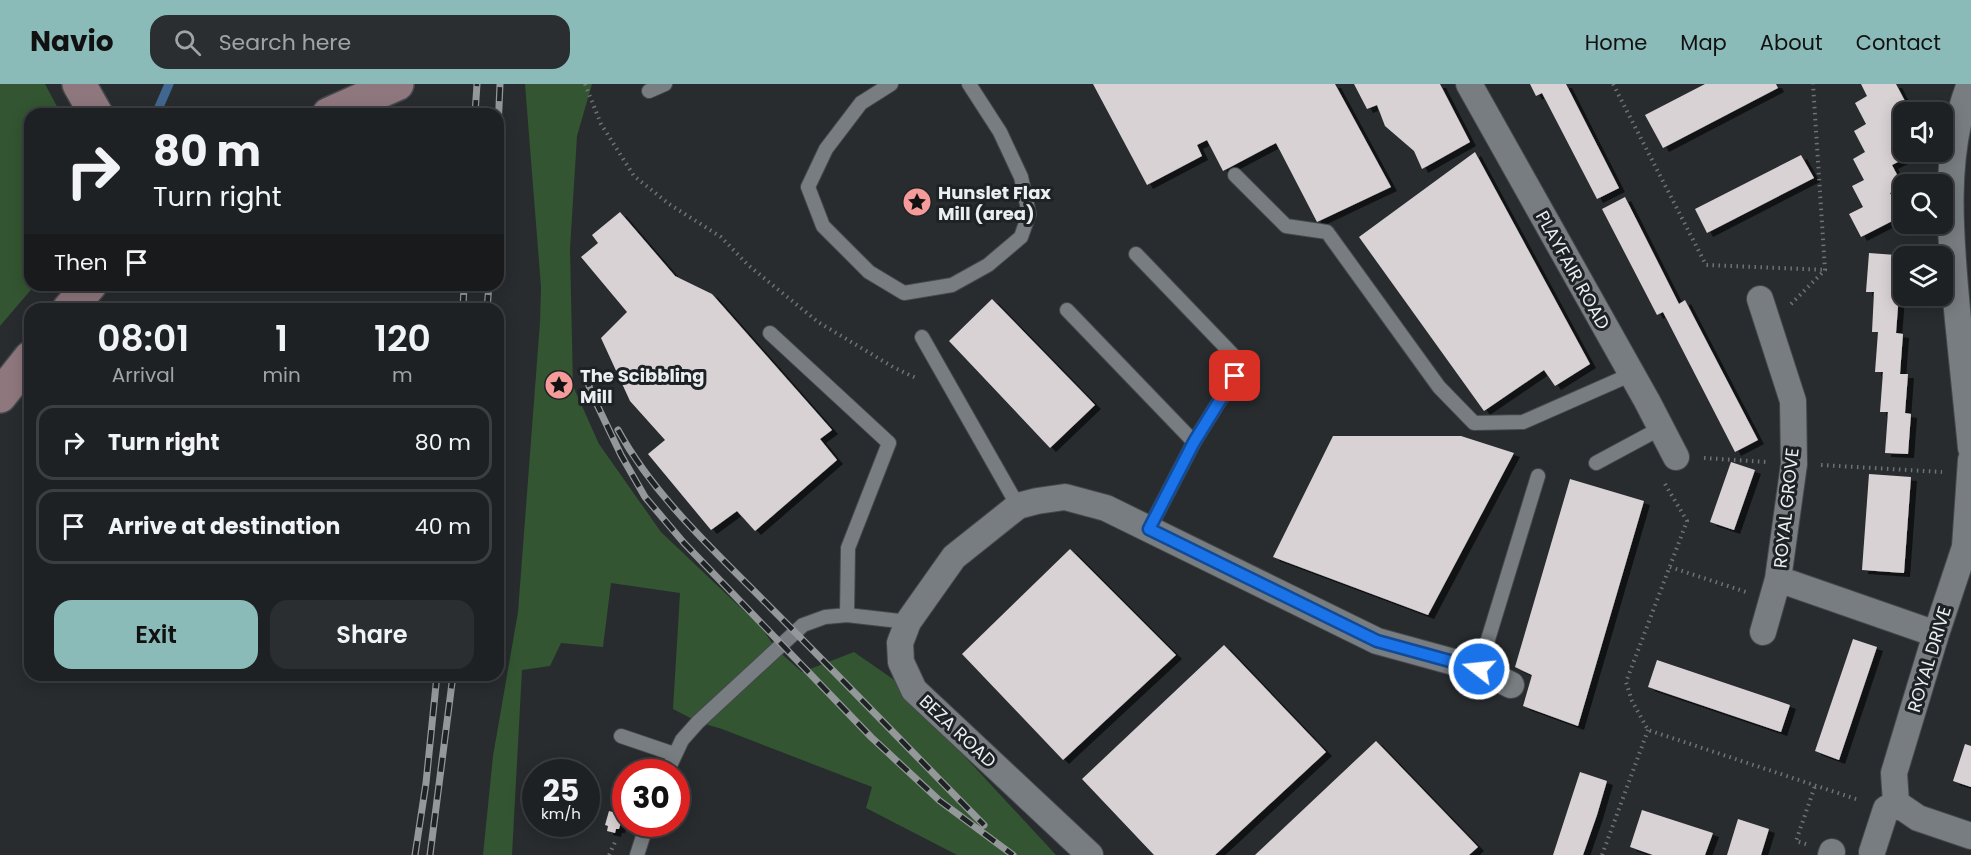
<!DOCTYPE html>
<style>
:root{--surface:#1e2123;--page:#2b2e30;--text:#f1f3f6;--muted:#a1a3a6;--line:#3c3e41;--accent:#8bbbb9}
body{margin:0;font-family:Poppins,sans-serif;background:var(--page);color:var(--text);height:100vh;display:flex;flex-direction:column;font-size:22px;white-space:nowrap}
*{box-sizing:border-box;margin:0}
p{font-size:20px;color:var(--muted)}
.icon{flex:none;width:33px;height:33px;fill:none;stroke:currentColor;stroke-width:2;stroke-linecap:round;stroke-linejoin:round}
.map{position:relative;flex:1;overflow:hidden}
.side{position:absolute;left:24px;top:219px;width:480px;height:378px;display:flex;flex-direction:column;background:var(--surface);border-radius:18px;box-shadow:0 3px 15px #0003,0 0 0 2px var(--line)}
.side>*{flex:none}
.banner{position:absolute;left:24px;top:24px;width:480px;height:183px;border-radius:18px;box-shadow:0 3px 15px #0003,0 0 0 2px var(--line);background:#1e2123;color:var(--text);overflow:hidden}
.fabs{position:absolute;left:1893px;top:18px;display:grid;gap:12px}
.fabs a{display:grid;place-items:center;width:60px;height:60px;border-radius:12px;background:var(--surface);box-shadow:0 3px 15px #0003,0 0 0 2px var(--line);font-size:30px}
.speed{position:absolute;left:522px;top:675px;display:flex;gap:12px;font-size:30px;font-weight:700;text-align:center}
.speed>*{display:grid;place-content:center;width:78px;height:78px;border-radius:50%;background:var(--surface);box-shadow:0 3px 15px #0003,0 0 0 2px var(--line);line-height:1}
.speed small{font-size:15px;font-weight:400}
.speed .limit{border:9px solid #d22;background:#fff;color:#111}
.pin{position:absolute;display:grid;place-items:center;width:51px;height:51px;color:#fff;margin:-26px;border-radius:12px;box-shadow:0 3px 9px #0006}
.me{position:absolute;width:66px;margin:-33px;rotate:286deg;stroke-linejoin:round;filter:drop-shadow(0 0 4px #0008)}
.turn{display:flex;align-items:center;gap:21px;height:126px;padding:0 30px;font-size:27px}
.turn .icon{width:78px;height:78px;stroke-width:2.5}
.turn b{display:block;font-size:42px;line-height:51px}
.then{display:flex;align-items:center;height:57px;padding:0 30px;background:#0003;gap:12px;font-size:22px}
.eta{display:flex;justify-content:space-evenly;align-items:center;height:102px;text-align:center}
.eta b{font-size:36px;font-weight:600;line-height:42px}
.primary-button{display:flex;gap:12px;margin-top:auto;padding:12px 30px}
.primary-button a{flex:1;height:69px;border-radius:18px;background:var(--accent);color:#111;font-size:24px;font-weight:600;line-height:69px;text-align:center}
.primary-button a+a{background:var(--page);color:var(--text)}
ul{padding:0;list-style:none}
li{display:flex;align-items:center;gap:18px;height:75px;margin:0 12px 9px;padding:0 18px;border:3px solid var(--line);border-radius:18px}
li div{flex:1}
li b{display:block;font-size:22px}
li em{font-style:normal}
header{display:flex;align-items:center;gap:36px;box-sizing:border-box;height:84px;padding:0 30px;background:var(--accent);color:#111}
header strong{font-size:28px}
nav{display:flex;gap:33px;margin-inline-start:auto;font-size:21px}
.search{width:420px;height:54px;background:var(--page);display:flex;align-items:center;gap:15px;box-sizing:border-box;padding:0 21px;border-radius:18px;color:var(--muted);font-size:22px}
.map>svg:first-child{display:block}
</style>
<header>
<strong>Navio</strong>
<div class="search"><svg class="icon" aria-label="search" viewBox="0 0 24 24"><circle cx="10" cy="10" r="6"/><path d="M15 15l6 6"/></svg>Search here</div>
<nav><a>Home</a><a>Map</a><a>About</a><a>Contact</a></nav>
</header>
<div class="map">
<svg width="1971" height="771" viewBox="0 0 1971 771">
<defs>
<filter id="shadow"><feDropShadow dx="6" dy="4" stdDeviation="0" flood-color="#0009"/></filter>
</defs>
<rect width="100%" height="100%" fill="#282c2f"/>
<path fill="#335531" d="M0 0H45L61 30H30V201H35L0 242Z
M525 0H592L577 52 570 165 573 302 599 360 661 448 762 544 776 565 802 588 854 568 893 595 1056 771H957L866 724 872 703 722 645 698 638 673 625 680 509 611 499 603 563 561 559 550 582 522 586 512 771H483L493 672 518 528 540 238 541 203Z"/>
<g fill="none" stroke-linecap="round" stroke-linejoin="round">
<path stroke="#416791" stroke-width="9" d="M156 30 169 0"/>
</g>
<path fill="#d9d2d5" filter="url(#shadow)" d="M1093 0H1335L1391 103 1317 138 1276 59 1223 87 1207 56 1197 61 1202 72 1147 101Z
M1354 0H1440L1470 58 1422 85 1414 67 1385 42 1377 21 1367 25Z
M1530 0H1566L1619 104 1597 115 1542 9 1536 12Z
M1705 0H1776L1778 4 1663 64 1645 31Z
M1861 0H1896L1906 19 1895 25 1904 41V48L1893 54 1904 75 1892 81 1903 102 1890 109 1902 132 1861 153 1849 130 1863 123 1852 102 1864 96 1853 75 1865 68 1854 47 1866 40 1855 19 1867 12Z
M1475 68 1590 280 1555 302 1544 286 1484 327 1359 153Z
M1801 71 1814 94 1707 149 1695 125Z
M1625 113 1679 220 1685 216 1758 356 1735 368 1663 228 1657 231 1602 125Z
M620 128 675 192 712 210 832 346 820 355 837 376 755 447 737 427 711 446 648 370 665 356 630 317 601 254 627 228 581 173 598 159 592 151Z
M1869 169 1896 171 1893 210H1899L1896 249 1903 250 1900 290H1908L1905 329 1911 330 1908 370 1885 369 1888 328H1880L1883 288H1875L1878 248H1872L1874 208H1866Z
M992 215 1095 321 1050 364 949 257Z
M1333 352H1461L1514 369 1428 531 1273 473Z
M1731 378 1755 386 1734 446 1710 438Z
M1869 390 1911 393 1904 489 1862 486Z
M1570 395 1644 417 1578 642 1523 622 1532 591 1515 583Z
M1070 465 1176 571 1063 676 962 570Z
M1853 555 1877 563 1839 676 1815 667Z
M1224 561 1326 668 1215 771H1154L1082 695Z
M1657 576 1790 621 1781 648 1648 603Z
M1376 657 1478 763 1469 771H1255Z
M1965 660 1971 662V703L1953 697Z
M1580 688 1607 697 1597 731 1583 771H1553Z
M1642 726 1713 749 1705 771H1653L1630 763Z
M609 727 623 731 619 745H616L615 749 607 747 608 742 605 741Z
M1738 735 1769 745 1761 771H1727Z"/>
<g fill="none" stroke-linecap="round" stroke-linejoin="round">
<g stroke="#46494b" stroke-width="16">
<path id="lane" d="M891 0 861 19 826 65 808 103 823 142 869 188 904 209 952 201 988 181 1021 153 1029 130 1021 93 1000 48 969 0
M649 7 665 0
M1235 91 1286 142 1327 148 1439 303 1474 339 1523 338 1632 290
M1136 170 1234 272 1235 292 1194 358
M1067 226 1194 358 1149 445
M770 249 889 359 848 464 847 531
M922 253 1018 422
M1596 379 1661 344
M1479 585 1538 392
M621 652 674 670
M667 688 682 656 698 638 803 541 825 533 847 531 908 538
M637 771 647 740"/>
</g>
<g stroke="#46494b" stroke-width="28">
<path id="street" d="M1469 0 1647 317 1676 373
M1970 0C1941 72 1951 160 1958 236 1962 278 1967 321 1971 364
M1760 215 1793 317 1794 380 1778 495 1936 550
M1763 548 1778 495
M1896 719 1894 689 1936 550 1965 463 1971 376
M1896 719 1918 734 1971 752
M1872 768 1886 725 1896 719
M1090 771 914 606 901 578 900 559 908 538 954 473 1018 422 1037 417 1065 413 1106 424 1377 557 1479 585 1511 601
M1831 771 1832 768"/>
</g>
<g stroke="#46494b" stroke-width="36">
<path id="secondary" d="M79 0 96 30
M329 30 397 0
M69 225 90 201
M0 312 30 274"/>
</g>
<path stroke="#6f7376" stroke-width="4" stroke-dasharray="1.5 4.5" stroke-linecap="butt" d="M585 0 601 40 634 92 669 120 721 153 748 181 818 238 893 283 918 295
M1613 0 1706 181 1825 186
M1791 220 1825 186 1813 0
M1704 374 1766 378
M1821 381 1942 388
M1665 400 1687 437 1626 598 1632 617 1648 646 1859 716
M1670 483 1746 508
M1806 760 1796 757 1815 702
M609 771 616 756
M1602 771 1648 646"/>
<use href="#lane" stroke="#787d81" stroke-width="14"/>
<use href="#street" stroke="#787d81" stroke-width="26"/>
<use href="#secondary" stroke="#8f777e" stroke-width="33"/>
<g stroke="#94989a" stroke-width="7">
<path id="rail" d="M475 30 477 0
M498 45 500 0
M463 225 464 201
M487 225 489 201
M586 289 590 306 621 371 645 413 684 459 871 653 940 717 1013 771
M618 346C656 415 716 468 771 524 843 596 913 669 984 741
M415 771 426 699 437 591
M430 771 453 591"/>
</g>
<use href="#rail" stroke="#1e2225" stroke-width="4.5" stroke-dasharray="14" stroke-linecap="butt"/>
</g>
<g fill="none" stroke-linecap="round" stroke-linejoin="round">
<g stroke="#114b97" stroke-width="15">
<path id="route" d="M1235 292 1194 358 1149 445 1377 557 1479 585"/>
</g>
<use href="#route" stroke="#1a73e8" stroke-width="10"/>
</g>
<defs>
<g id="sight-disc" transform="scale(1.5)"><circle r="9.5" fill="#f59b9a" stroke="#1e2225"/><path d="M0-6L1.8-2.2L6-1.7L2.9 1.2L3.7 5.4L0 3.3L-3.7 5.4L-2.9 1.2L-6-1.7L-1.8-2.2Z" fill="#111"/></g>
</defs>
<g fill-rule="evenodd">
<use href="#sight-disc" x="917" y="118"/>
<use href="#sight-disc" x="559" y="301"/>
</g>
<g text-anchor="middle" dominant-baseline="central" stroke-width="6" stroke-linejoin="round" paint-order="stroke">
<g font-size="18" font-weight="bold" fill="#eceff1" stroke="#1e2225" text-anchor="start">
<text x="938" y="108">Hunslet Flax<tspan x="938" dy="21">Mill (area)</tspan></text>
<text x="580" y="291">The Scibbling<tspan x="580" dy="21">Mill</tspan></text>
</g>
<g font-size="18" fill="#eceff1" stroke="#1e2225">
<text transform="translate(1573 186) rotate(61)">PLAYFAIR ROAD</text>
<text transform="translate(1786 424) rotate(-84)">ROYAL GROVE</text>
<text transform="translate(1929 575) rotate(-73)">ROYAL DRIVE</text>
<text transform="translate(958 647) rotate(43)">BEZA ROAD</text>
</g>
</g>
</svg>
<div class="fabs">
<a><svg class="icon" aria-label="sound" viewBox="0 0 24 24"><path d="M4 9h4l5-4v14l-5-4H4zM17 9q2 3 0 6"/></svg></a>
<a><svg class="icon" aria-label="search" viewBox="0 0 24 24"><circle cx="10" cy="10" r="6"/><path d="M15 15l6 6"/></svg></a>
<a><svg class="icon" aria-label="layers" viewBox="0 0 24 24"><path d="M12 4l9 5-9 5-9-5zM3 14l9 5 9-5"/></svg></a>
</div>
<div class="speed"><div>25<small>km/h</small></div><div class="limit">30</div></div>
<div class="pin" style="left:1235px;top:292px;background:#d93025"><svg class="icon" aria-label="arrive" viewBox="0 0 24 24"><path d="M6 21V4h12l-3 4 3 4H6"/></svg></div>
<svg class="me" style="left:1479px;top:585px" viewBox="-20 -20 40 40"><circle r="17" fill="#1a73e8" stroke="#fff" stroke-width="3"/><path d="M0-11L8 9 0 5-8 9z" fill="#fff"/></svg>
<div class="banner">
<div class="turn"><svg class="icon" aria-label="right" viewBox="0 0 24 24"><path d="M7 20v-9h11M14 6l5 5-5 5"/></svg><div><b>80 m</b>Turn right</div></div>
<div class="then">Then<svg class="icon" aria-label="arrive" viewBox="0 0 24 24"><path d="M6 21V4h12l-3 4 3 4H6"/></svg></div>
</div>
<section class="side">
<div class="eta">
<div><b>08:01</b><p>Arrival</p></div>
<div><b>1</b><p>min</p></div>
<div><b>120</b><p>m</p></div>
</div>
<ul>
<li><svg class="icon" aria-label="right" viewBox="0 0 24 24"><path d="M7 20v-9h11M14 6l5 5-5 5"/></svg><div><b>Turn right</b></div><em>80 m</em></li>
<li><svg class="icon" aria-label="arrive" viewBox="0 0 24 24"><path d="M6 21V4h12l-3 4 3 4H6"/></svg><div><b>Arrive at destination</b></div><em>40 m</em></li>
</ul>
<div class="primary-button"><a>Exit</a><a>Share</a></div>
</section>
</div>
